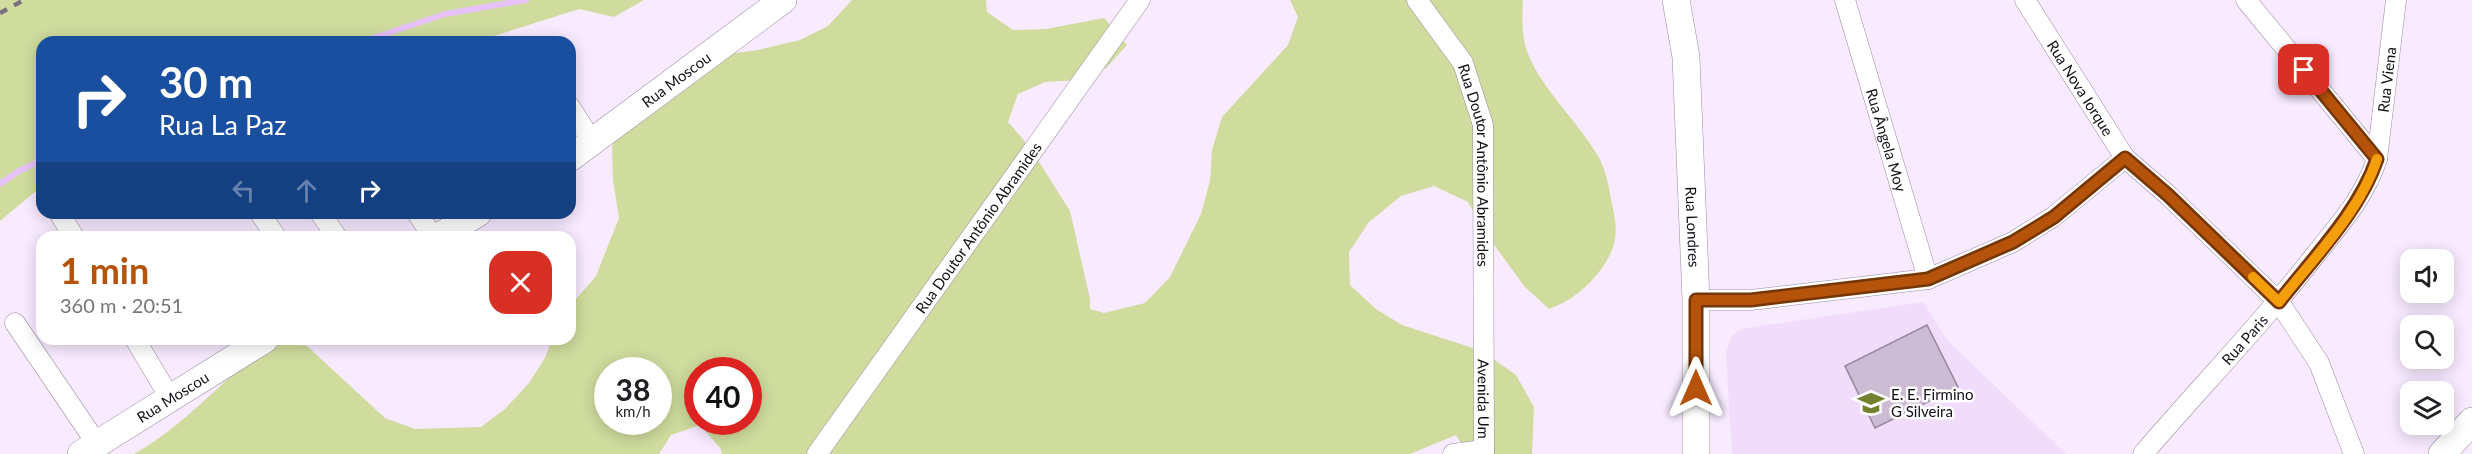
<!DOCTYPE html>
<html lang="pt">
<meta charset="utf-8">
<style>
:root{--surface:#fff;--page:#f6f6f6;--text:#202124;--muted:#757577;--accent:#b45309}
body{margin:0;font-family:Lato,sans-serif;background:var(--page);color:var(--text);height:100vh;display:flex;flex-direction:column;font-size:22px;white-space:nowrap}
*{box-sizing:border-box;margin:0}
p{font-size:20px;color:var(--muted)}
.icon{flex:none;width:33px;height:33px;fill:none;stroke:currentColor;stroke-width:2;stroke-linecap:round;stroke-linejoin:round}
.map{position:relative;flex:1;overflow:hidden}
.side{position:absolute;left:36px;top:231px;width:540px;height:114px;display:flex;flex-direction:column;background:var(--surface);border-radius:18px;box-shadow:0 3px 15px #0003}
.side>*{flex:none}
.top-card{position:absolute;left:36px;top:36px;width:540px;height:183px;border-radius:18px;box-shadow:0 3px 15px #0003;background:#1a4fa0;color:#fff;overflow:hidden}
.tools{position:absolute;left:2400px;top:249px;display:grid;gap:12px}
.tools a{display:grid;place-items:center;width:54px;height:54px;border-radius:12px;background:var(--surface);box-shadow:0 3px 15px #0003;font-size:30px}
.speed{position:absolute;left:594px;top:357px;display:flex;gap:12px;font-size:30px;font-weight:700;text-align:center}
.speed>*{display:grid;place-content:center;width:78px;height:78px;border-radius:50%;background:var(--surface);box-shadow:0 3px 15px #0003;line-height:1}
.speed small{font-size:15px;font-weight:400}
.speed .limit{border:9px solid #d22;background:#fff;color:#111}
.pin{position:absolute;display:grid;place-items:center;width:51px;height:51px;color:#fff;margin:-26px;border-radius:12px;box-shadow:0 3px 9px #0006}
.me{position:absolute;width:66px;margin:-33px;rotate:0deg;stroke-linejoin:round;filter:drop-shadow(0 0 4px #0008)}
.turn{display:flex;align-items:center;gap:21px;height:126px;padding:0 24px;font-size:27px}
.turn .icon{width:78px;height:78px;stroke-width:2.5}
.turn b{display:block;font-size:42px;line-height:51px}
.lanes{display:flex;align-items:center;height:57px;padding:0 24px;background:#0003;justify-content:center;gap:30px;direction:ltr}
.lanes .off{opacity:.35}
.round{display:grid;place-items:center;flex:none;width:63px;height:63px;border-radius:18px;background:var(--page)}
.summary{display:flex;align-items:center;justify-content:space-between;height:102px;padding:0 24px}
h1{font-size:36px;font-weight:700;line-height:45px;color:var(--accent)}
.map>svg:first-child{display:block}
</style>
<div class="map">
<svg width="2472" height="454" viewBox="0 0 2472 454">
<rect width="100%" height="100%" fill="#f8eaff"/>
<path fill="#f1dcfb" d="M1923 302 1947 340 2066 454H1732L1726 352 1731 337 1741 329Z"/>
<path fill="#cfdc9d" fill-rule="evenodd" d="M0 0H644L614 17 579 9 475 42H42V186L0 221Z
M852 0H986L987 12 1013 30 1046 29 1104 18 1127 45 1106 68 1079 80 1045 82 1018 94 1008 122 1029 146 1070 211 1090 299V309L1104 313 1145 303 1170 277 1201 214 1210 181 1212 150 1222 117 1288 45 1298 17 1290 0H1523C1522 15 1522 31 1525 45 1536 84 1578 121 1598 156 1606 169 1609 188 1612 204 1618 231 1618 245 1602 268 1588 287 1570 302 1549 309L1525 287 1486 234 1468 202 1434 186 1401 196 1369 222 1349 252 1350 285 1376 309 1402 325 1482 351 1516 375 1534 407 1532 454H1468L1456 435 1410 454H722L721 449 700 425 671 435 659 454H134C187 424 226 376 274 339L307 346 385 418 415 429 481 427 505 409 529 383 545 358 552 339H570V306L596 276 619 218 613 180 612 147 623 117 712 56 758 50 800 40 828 26ZM608 370H658V422H608ZM698 370H748V422H698Z"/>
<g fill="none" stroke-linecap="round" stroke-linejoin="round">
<path stroke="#e7c1f9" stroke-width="6" d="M361 42 445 14 526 0
M0 184 19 171 42 160"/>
</g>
<path fill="#cbbbd3" stroke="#96879e" stroke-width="1.5" d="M1927 325 1958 387 1875 428 1845 366Z"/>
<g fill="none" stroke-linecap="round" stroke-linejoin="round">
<g stroke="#9a8ba2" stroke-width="21">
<g id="street">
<path id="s1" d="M1417 0 1463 63 1483 125 1484 454"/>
<path id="s2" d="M1845 0 1928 279"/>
<path id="s3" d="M2025 0 2125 158 2168 195 2279 302 2319 363 2354 454"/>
<path d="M2246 0 2377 159"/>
<path d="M570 107 593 143"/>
<path d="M260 213 276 237"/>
<path d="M320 213 337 237"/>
<path d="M417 213 433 237"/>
<path d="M61 216 74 237"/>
<path d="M1696 300H1751L1928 279 2013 242 2053 217 2125 158"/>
<path d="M15 323 97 444"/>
<path d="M135 339 170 398"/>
<path id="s4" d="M817 454 1140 0"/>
<path d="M1453 454 1484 450"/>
<path id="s5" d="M2143 454C2200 387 2262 324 2316 254 2340 224 2365 196 2377 159L2396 0"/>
</g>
</g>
<g stroke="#9a8ba2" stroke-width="28">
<g id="secondary">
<path id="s6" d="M1676 0 1686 57 1696 300V454"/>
<path id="s7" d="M570 158 783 0"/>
<path d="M438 237 478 213"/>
<path id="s8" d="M81 454 265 339"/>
<path d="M2442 454 2472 421"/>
</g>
</g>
<use href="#street" stroke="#fff" stroke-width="20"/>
<use href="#secondary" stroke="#fff" stroke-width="27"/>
<path stroke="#7a707e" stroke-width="4.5" stroke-dasharray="8 8" stroke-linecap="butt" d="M0 13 24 0"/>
</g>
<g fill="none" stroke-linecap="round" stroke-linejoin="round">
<g stroke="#753606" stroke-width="15">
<path id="route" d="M1696 388V300H1751L1928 279 2013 242 2054 217 2125 158 2168 195 2279 302C2313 258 2359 212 2377 159L2304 70"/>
</g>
<use href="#route" stroke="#b45309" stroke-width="10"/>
<path stroke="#f59e0b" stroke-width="10" d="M2253 277 2279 302C2313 259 2360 212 2377 159"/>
</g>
<defs>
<g id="school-bare" transform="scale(2.07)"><path d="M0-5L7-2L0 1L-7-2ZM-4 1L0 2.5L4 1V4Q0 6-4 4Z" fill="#74812e" stroke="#fff" stroke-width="2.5" paint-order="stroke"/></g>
</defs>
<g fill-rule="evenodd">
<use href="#school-bare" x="1871" y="403"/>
</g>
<g text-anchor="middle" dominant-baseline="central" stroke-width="5" stroke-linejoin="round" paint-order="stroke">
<g font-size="15" fill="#140e16" stroke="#fff">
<text stroke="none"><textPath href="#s5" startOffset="458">Rua Viena</textPath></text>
<text stroke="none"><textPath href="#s7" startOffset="132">Rua Moscou</textPath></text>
<text stroke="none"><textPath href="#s3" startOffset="104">Rua Nova Iorque</textPath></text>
<text stroke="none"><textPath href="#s2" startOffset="146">Rua Ângela Moy</textPath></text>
<text stroke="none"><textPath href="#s1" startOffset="182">Rua Doutor Antônio Abramides</textPath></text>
<text stroke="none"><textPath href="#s6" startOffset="228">Rua Londres</textPath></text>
<text stroke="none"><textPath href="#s4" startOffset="278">Rua Doutor Antônio Abramides</textPath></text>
<text stroke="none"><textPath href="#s5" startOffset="153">Rua Paris</textPath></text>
<text stroke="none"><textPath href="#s8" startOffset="108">Rua Moscou</textPath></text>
<text stroke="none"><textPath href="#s1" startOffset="417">Avenida Um</textPath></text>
</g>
<g font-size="15" fill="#140e16" stroke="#fff" text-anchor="start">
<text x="1891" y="394">E. E. Firmino<tspan x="1891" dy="17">G Silveira</tspan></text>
</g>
</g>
</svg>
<div class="tools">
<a><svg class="icon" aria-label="sound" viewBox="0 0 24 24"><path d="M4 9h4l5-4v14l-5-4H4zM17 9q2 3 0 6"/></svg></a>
<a><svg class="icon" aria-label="search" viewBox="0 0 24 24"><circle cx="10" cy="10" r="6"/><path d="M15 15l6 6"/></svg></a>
<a><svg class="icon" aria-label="layers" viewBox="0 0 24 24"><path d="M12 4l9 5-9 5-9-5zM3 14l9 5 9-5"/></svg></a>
</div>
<div class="speed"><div>38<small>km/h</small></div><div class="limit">40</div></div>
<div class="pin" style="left:2304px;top:70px;background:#d93025"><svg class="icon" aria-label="arrive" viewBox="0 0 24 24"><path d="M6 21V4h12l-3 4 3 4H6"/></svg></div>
<svg class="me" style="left:1696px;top:388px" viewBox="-20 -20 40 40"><path d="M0-17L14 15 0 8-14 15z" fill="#b45309" stroke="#fff" stroke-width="4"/></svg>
<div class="top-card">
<div class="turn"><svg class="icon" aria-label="right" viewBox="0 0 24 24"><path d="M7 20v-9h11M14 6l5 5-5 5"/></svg><div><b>30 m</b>Rua La Paz</div></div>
<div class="lanes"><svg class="icon off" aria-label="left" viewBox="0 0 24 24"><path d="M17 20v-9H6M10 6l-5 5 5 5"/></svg><svg class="icon off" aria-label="ahead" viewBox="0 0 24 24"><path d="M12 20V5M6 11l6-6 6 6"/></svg><svg class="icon" aria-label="right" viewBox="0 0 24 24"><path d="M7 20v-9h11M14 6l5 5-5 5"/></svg></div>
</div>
<section class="side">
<div class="summary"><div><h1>1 min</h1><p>360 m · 20:51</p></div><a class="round" style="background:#d93025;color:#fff"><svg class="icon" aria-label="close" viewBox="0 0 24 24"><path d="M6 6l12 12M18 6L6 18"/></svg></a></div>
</section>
</div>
